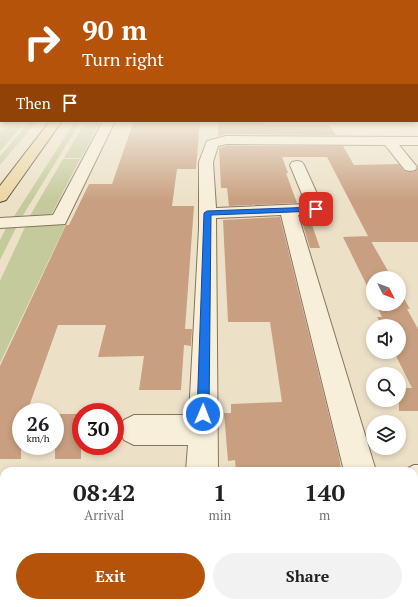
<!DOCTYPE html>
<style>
:root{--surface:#fff;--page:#f2f2f2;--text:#202124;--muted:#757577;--accent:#b45309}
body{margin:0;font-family:"PT Serif",serif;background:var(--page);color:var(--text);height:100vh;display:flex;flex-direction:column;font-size:15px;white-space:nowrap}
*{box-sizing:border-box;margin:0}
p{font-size:13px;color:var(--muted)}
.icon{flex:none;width:22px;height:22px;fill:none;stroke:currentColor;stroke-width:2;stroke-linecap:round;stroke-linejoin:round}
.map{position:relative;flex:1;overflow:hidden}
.drawer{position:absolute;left:0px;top:467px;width:418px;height:140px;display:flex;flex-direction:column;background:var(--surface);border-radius:12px 12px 0 0;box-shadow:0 2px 6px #0003}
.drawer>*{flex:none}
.guide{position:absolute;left:0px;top:0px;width:418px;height:122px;box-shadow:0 2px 6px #0003;background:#b45309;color:#fff;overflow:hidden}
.needle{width:26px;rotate:132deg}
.buttons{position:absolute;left:366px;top:271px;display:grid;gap:8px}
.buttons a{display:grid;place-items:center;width:40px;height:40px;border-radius:50%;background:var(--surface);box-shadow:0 2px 6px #0003;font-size:20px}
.speed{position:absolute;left:12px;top:403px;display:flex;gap:8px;font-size:20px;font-weight:700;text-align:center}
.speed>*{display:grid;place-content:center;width:52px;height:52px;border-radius:50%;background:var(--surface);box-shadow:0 2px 6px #0003;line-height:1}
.speed small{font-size:10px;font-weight:400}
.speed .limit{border:6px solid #d22;background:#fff;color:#111}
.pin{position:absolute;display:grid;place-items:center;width:34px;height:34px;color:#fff;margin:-17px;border-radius:8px;box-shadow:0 2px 6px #0006}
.me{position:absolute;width:44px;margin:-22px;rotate:1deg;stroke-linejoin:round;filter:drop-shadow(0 0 3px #0008)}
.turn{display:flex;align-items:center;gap:14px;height:84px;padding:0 16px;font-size:18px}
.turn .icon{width:52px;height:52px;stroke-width:2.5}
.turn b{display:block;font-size:28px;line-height:34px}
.then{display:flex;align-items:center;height:38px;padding:0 16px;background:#0003;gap:8px;font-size:15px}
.eta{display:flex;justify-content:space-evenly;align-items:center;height:68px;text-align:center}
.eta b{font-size:24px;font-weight:700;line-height:28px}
.button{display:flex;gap:8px;margin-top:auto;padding:8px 16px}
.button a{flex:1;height:46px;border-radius:24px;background:var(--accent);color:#fff;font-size:16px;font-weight:700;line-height:46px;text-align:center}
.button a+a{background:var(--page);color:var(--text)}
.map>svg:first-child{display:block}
</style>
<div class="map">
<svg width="418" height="607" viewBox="0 0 418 607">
<rect width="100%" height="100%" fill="#ece1c7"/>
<path fill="#c4ca9c" d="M30 121H37L0 165V156Z
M75 121H81L20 220 13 218Z
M86 121H100L81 158H64Z
M12 126H22L0 151V131Z
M63 159H80L51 215 47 217 28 219Z
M67 222 0 363V281L26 225Z
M7 226H17L0 260V240Z
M0 492H4V603H79L78 607H0Z"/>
<path fill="#c89f80" d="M134 121H200L196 169H177L172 206H194L185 329H192L191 346 184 345 181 390H139L144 356 98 357 106 325H58L27 412H21V459H0V366L66 225H69L89 184H112Z
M218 121H263L264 125H329L336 135 226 134 218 136Z
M227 146H343L354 165 399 164 404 171 410 172 415 171 418 168V242H371L327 157H282L288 173H286L297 203 229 206 227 188H221L219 148Z
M300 216H302L303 219H310L320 248H310Z
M280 217 339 456 341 469 299 471H236L235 460 228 461 224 413H231V404L282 402 270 322H228L223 220Z
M368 236 392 278H373V298L343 237Z
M399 290 410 309H407L418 329V411H399V388H412L394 352H399V326H382L377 317H382L376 304H399Z
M55 414H81V459H55Z"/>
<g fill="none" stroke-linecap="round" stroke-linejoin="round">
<g stroke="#87745e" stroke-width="2">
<path id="minor" d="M103 121H115L65 224 0 228V218L53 215Z
M226 136 418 137V145H399L417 167 415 170 410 171 405 170 385 145 227 144 218 146 213 162 216 208 306 204 290 165 292 162 297 161 302 162 304 165 324 209 322 213 298 215 376 471H344L281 215 216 218 218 471H186L188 445H134L124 440 119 430 124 420 134 415H189L199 228V162L207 141Z
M414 465H418V497H414V471H402Z
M414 585 418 587V607H392L390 603H414Z
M180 603H220L219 607H179Z
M285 603H325V607H285Z"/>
</g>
<g stroke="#554231" stroke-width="2">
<path id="major" d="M50 121H62L6 200 0 202V186Z"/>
</g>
<use href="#minor" fill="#f7efda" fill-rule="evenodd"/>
<use href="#major" fill="#ecd6a2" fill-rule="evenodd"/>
</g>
<linearGradient id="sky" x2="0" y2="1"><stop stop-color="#8eb9d5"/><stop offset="0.58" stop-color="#f6f2e6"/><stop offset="1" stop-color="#f6f2e6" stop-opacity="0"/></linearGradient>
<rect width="418" height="201" fill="url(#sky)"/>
<path fill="#1a73e8" stroke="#114b97" d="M316 207 319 209 318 211 211 215 209 414 207 418 203 420 199 418 197 414 204 213 207 211Z"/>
</svg>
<div class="buttons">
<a><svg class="needle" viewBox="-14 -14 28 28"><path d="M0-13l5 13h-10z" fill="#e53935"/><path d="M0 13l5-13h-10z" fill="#757577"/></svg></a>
<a><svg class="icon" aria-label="sound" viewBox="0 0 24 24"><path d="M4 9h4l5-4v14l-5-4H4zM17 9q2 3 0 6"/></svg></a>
<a><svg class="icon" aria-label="search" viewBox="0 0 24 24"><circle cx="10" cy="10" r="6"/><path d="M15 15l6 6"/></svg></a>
<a><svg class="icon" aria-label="layers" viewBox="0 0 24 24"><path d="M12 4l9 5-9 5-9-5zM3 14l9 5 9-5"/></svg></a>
</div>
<div class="speed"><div>26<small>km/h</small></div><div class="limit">30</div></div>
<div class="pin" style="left:316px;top:209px;background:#d93025"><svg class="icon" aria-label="arrive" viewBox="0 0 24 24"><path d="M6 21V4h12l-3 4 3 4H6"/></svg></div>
<svg class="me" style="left:203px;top:414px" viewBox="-20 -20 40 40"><circle r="17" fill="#1a73e8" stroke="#fff" stroke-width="3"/><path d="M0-11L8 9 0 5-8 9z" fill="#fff"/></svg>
<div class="guide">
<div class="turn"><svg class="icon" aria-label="right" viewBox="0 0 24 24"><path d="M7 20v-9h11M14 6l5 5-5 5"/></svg><div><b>90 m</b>Turn right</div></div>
<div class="then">Then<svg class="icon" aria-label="arrive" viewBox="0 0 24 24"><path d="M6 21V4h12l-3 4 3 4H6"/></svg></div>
</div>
<section class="drawer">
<div class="eta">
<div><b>08:42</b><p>Arrival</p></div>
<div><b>1</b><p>min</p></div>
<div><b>140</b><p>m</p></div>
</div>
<div class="button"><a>Exit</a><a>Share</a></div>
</section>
</div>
